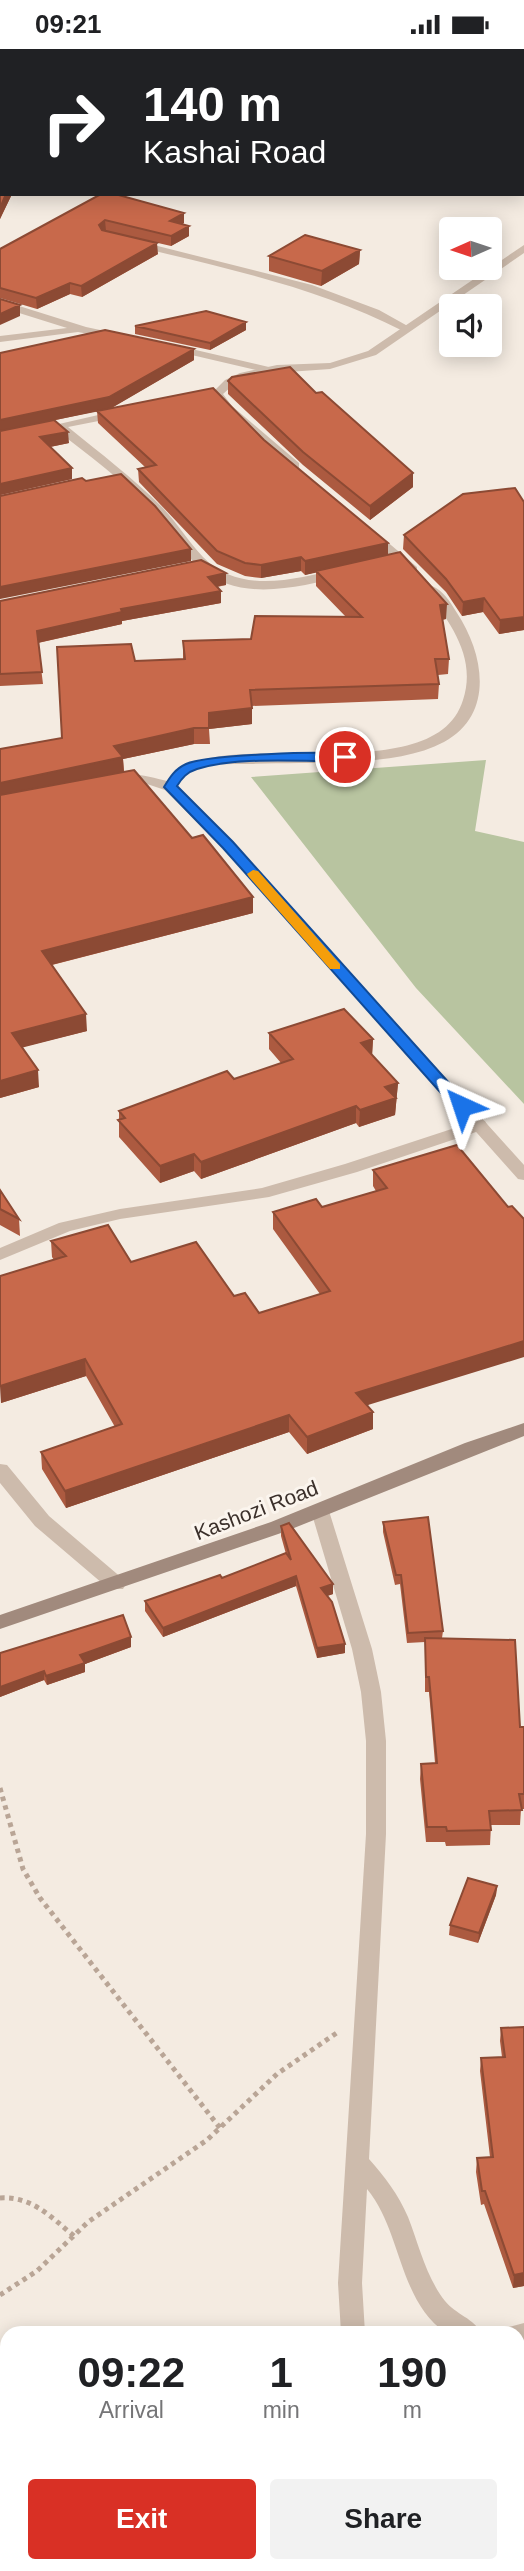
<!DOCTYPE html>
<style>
:root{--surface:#fff;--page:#f2f2f2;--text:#202124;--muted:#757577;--accent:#d93025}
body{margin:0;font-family:Arial,sans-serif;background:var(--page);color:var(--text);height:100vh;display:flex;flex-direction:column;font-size:26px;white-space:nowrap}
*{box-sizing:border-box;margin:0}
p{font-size:23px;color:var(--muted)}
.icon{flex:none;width:38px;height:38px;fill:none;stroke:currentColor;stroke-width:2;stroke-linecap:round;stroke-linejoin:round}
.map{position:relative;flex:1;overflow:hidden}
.drawer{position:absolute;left:0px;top:2277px;width:525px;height:247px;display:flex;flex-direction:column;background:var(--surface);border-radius:21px 21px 0 0;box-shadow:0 4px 18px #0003}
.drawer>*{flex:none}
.top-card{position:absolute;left:0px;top:0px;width:525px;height:147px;box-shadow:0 4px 18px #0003;background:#202124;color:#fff;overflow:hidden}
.needle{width:46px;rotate:267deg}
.buttons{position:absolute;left:439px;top:168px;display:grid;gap:14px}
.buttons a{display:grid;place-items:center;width:63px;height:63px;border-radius:7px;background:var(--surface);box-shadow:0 4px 18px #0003;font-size:35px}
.pin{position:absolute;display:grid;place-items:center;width:60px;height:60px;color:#fff;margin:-30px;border:4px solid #fff;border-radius:50%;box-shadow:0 2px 7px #0007}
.me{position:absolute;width:77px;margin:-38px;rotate:318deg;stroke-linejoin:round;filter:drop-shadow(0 0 5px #0008)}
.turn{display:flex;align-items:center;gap:24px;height:147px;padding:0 28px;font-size:32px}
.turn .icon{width:91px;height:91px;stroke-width:2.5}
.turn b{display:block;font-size:49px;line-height:60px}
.eta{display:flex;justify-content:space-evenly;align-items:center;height:119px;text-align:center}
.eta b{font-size:42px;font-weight:800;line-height:49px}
.cta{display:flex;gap:14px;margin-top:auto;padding:14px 28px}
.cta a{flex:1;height:80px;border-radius:7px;background:var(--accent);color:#fff;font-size:28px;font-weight:800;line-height:80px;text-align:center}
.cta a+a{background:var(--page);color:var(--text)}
.status{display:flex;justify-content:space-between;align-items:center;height:49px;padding:0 35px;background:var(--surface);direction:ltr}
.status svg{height:19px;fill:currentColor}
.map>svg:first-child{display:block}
</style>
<div class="status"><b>09:21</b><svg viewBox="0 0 49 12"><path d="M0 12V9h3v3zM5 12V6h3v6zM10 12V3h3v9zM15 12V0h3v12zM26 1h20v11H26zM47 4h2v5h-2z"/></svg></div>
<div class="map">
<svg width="524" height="2522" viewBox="0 0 524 2522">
<rect width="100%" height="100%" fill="#f4ebe1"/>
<path fill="#b8c4a0" d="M486 711 475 782 524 793V1055L416 939 251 728Z
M43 2517V2516L336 2517 335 2522H43Z"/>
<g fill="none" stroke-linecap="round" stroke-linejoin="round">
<path stroke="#b9a596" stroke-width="5" stroke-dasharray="4.5 4.5" stroke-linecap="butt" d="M0 1739 23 1820 40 1849 220 2079
M0 2149C32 2147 51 2168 74 2187
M0 2246 37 2222 88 2173 207 2091 277 2025 338 1983"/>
<path fill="#cdbbac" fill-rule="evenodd" d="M134 191 312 236 379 261 413 280 403 282C317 238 224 219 130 196L129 194Z
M0 1415 7 1416 49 1467 123 1530 126 1535 123 1540H109L35 1477 0 1434Z"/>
<path fill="#cdbbac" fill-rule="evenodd" d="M523 79H524V85H523Z
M0 251 86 278 119 285 121 287 115 290 78 283 0 293V287L67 279 0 258Z
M170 295 273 319 275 321 269 324 166 300 164 298Z
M120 361 126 365 124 367 68 378C100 404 133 429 162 458 177 474 188 492 203 508 240 546 294 530 340 520L346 524 345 527C299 538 239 554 200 519 182 503 171 482 155 465 125 433 90 407 56 381L46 378Z
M479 1071 485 1072 487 1076 485 1080 357 1123 269 1148 120 1170 70 1182 0 1211V1199L59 1174 120 1160 262 1139 345 1115Z
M320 1455 327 1457 329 1462 372 1600 381 1643 386 1692V1785L369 2110C385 2128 398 2145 408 2168 419 2196 426 2228 445 2252 455 2265 475 2270 481 2284H446C398 2251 402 2182 367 2140L362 2234 365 2284H341L338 2234 366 1785V1692L361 1643 352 1600 311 1462 313 1457Z
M524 2274V2296L518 2297V2284H507L509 2278Z
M377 2516H403L405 2522H379Z"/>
<path fill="#cdbbac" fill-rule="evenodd" d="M523 87H524V93H523Z
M524 196V204L376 306 330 320 260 325 233 336 223 345 232 357 299 414V420H291L224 361 211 345 225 331 240 324 277 316 330 314 368 302Z
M372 480 417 518V524H409L368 487 366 484Z
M432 537C443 541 451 554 457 564 484 605 495 665 444 693 394 720 305 712 250 715 232 715 208 714 192 722 185 725 181 731 177 737L233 793 524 1116V1131L518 1130 223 799 165 741 147 735 119 734 112 730C125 720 151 728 167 732 209 669 433 748 463 651 477 608 450 574 426 541Z"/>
<path fill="#a18a7d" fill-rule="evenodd" d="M524 1374V1387L284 1483 0 1580V1566L271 1473 465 1394Z"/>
</g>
<path fill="#ac5a40" d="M0 0H524V72L523 2H2V145H12L0 170Z
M101 145 184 174 182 175 189 177V187L171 197 106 182 158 205 82 248 70 245 37 260 0 249V200Z
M360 201 359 215 321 237 269 222V207Z
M135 277 246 281 210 301 135 285Z
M0 304 194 311 111 359 264 391 388 494V506L446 570 442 571 449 610 448 625 438 626 439 635 438 650 251 657 252 675 209 680 210 695H194L123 710 124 723 253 864 52 916 87 982 22 998 39 1038 0 1049 62 689 135 612 183 610V592L251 590 346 568 316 537V523L305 526 301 522 261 529 245 527 217 515 139 433 138 420 145 418 98 374 97 362 33 376 69 394 50 398 72 430 0 446Z
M228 332 316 344 413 424V438L370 471 303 416 228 345Z
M524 453V581L499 585 483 563 462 567 446 543 403 500 404 486Z
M226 536 217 538 221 554 122 572V575L38 594 43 635 0 637V552Z
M269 984 373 990 372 1006 398 1034 395 1066 359 1078 356 1074 201 1130 194 1122 160 1134 119 1088V1062L234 1030 281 1014 269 1000Z
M457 1096 368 1357 373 1380 307 1405 289 1383 66 1459 42 1420 41 1403 115 1378 86 1327 1 1354 0 1227 54 1211 52 1208 51 1192 131 1213 234 1247 259 1264 320 1245 273 1180V1163L322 1158 376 1142 373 1137V1121Z
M0 1141 19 1170 20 1187 0 1176Z
M383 1473 443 1582 442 1589 520 1678H524V1760H521L520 1776H491L490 1796 446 1797 445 1793H426L420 1730 421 1715 435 1714 429 1643H425V1593L407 1594 400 1535 395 1536 383 1483Z
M281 1477 333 1545 327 1547 345 1595V1604L317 1609 296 1537 163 1588 145 1562V1552L222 1529 286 1505 281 1487Z
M131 1588V1598L85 1615V1623L47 1636 44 1631 0 1648V1604Z
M497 1837 496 1846 478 1894 449 1886 450 1876Z
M524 1978V2237L513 2239 484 2155 481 2156 476 2123 477 2109 490 2108 480 2022 481 2009 502 2008 500 1992 501 1979Z
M524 2296V2357L518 2344V2299Z"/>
<path fill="#8c4a34" d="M6 145H12L0 170V159Z
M184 164V174L170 183V172Z
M105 171 106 182 99 186V176Z
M189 177V187L171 197V187Z
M157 194 158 205 82 248 81 237Z
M360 201 359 215 321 237 322 222Z
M70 234V245L37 260 36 249Z
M20 256V267L0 276V265Z
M246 273V281L210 301V294Z
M194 300V311L110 360 0 382V371Z
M68 383 69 394 40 400V388Z
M72 419V430L0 446V435Z
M413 424V438L370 471V457Z
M388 494V508L305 526V512Z
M191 500V512L0 550V538Z
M301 508V522L261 529V516Z
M226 524V536L208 539V528Z
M221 542V554L122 572V575L37 594V582L121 560Z
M484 549 483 563 462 567 463 553Z
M447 555 446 570 439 571 440 556Z
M524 568V581L499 585 500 571Z
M252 659V675L209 680V664Z
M194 679V695L123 710 124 724 0 750V734L114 697Z
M253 848V864L43 918 42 902Z
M86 965 87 982 13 1001 12 984Z
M373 990 372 1007 361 994Z
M38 1021 39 1038 0 1049V1032Z
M398 1034 395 1066 359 1078 360 1061 385 1038Z
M356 1057V1074L201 1130V1113Z
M194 1105V1122L160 1134V1117Z
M524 1292V1308L355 1360 356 1344Z
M85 1310 86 1327 1 1354 0 1337Z
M373 1363V1380L307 1405V1388Z
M289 1366V1383L66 1459 65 1442Z
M296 1527V1537L163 1588V1579Z
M333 1535V1545L321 1549V1539Z
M131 1588V1598L85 1615V1623L47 1636 46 1627 80 1606Z
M345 1595V1604L317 1609V1599Z
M44 1622V1631L0 1648V1638Z
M497 1837 496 1846 478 1894 479 1884Z
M524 2224V2237L513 2239 514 2226Z"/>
<path fill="#c8694b" stroke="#8c4a34" stroke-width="2" d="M0 0H524V62L523 2H2V45H0Z
M2 52V145H6L0 159V55Z
M101 145H115L184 164 170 172 189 177 171 187 105 171 99 176 102 181 157 194 81 237 70 234 36 249 0 239V200Z
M305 186 360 201 322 222 269 207Z
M0 250 20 256 0 265Z
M206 262 246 273 210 294 135 277Z
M105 281 194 300 109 348 0 371V304Z
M290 318 316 344 322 343 413 424 370 457 303 403 228 332 232 328Z
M213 339 264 391 388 494 305 512 301 508 261 516 245 514 217 502 138 420 156 416 97 362Z
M54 371 68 383 40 388 72 419 0 435V382Z
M121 425 155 457 191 500 0 538V447L82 429 86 432Z
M515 439 524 453V568L500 571 484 549 463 553 446 530 404 486 463 445Z
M400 503 447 555 440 556 449 610H435L439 635 250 641 252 659 209 664V679H194L114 697 123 708 0 734V700L62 689 57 598 131 595 135 612 185 610 183 592 251 590 255 567 362 568 316 522Z
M201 511 226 524 208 528 221 542 121 560 122 563 37 582 42 623 0 625V552Z
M134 721 192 789 203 786 253 848 42 902 86 965 12 984 38 1021 0 1032V746Z
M344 960 373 990 361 994 398 1034 385 1038 396 1049 360 1061 356 1057 201 1113 194 1105 160 1117 118 1071 125 1069 119 1062 227 1022 234 1030 293 1010 269 984Z
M457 1096 508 1158 512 1157 524 1170V1292L356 1344 373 1363 307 1388 289 1366 65 1442 41 1403 122 1375 85 1310 0 1337V1227L66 1207 51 1192 108 1176 131 1213 196 1193 234 1247 245 1244 259 1264 330 1242 273 1163 316 1150 322 1158 387 1139 373 1121Z
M0 1141 19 1170 0 1160Z
M428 1468 443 1582 408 1584 401 1526H396L383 1473Z
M289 1474 333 1535 321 1539 332 1553 345 1595 317 1599 296 1527 163 1579 145 1552 220 1526 222 1529 286 1504 291 1511 281 1477Z
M123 1566 131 1588 80 1606 85 1614 46 1627 44 1622 0 1638V1604Z
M425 1589 515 1591 520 1678H524V1745H519L522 1761 489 1762 491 1781 447 1782 446 1778H427L421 1715 437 1714 429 1628H426Z
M468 1829 497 1837 479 1884 450 1876Z
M524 1978V2224L514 2226 485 2142H482L477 2109 493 2108 481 2009 505 2008 501 1979Z
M524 2296V2342L518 2329V2299Z"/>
<path fill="#1a73e8" stroke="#114b97" stroke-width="2" d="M350 706V711L345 712C300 713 239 707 197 720 187 723 182 729 177 737L233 793 467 1054V1061H456L223 799 164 738C170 728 175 720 186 715 206 706 327 701 350 706Z"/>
<path fill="#f59e0b" d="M253 821 258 822 340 915V920H330L249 828 247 825Z"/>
<g text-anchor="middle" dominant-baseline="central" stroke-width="6" stroke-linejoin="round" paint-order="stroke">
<g font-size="21" fill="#3b302b" stroke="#fbf5ee">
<text transform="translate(256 1461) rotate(-21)">Kashozi Road</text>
</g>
</g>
</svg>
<div class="buttons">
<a><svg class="needle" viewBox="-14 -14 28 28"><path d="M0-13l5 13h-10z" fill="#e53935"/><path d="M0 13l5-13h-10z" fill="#757577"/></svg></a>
<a><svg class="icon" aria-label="sound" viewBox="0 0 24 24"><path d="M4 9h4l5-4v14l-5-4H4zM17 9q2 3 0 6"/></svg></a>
</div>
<div class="pin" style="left:345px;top:708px;background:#d93025"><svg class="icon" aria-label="arrive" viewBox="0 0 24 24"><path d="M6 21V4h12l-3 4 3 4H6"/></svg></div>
<svg class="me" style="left:462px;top:1057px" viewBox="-20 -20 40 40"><path d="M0-17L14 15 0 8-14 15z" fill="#1a73e8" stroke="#fff" stroke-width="4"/></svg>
<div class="top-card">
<div class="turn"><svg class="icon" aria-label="right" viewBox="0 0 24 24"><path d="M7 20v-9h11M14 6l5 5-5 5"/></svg><div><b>140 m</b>Kashai Road</div></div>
</div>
<section class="drawer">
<div class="eta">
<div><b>09:22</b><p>Arrival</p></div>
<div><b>1</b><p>min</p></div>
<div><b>190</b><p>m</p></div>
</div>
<div class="cta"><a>Exit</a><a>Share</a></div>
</section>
</div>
